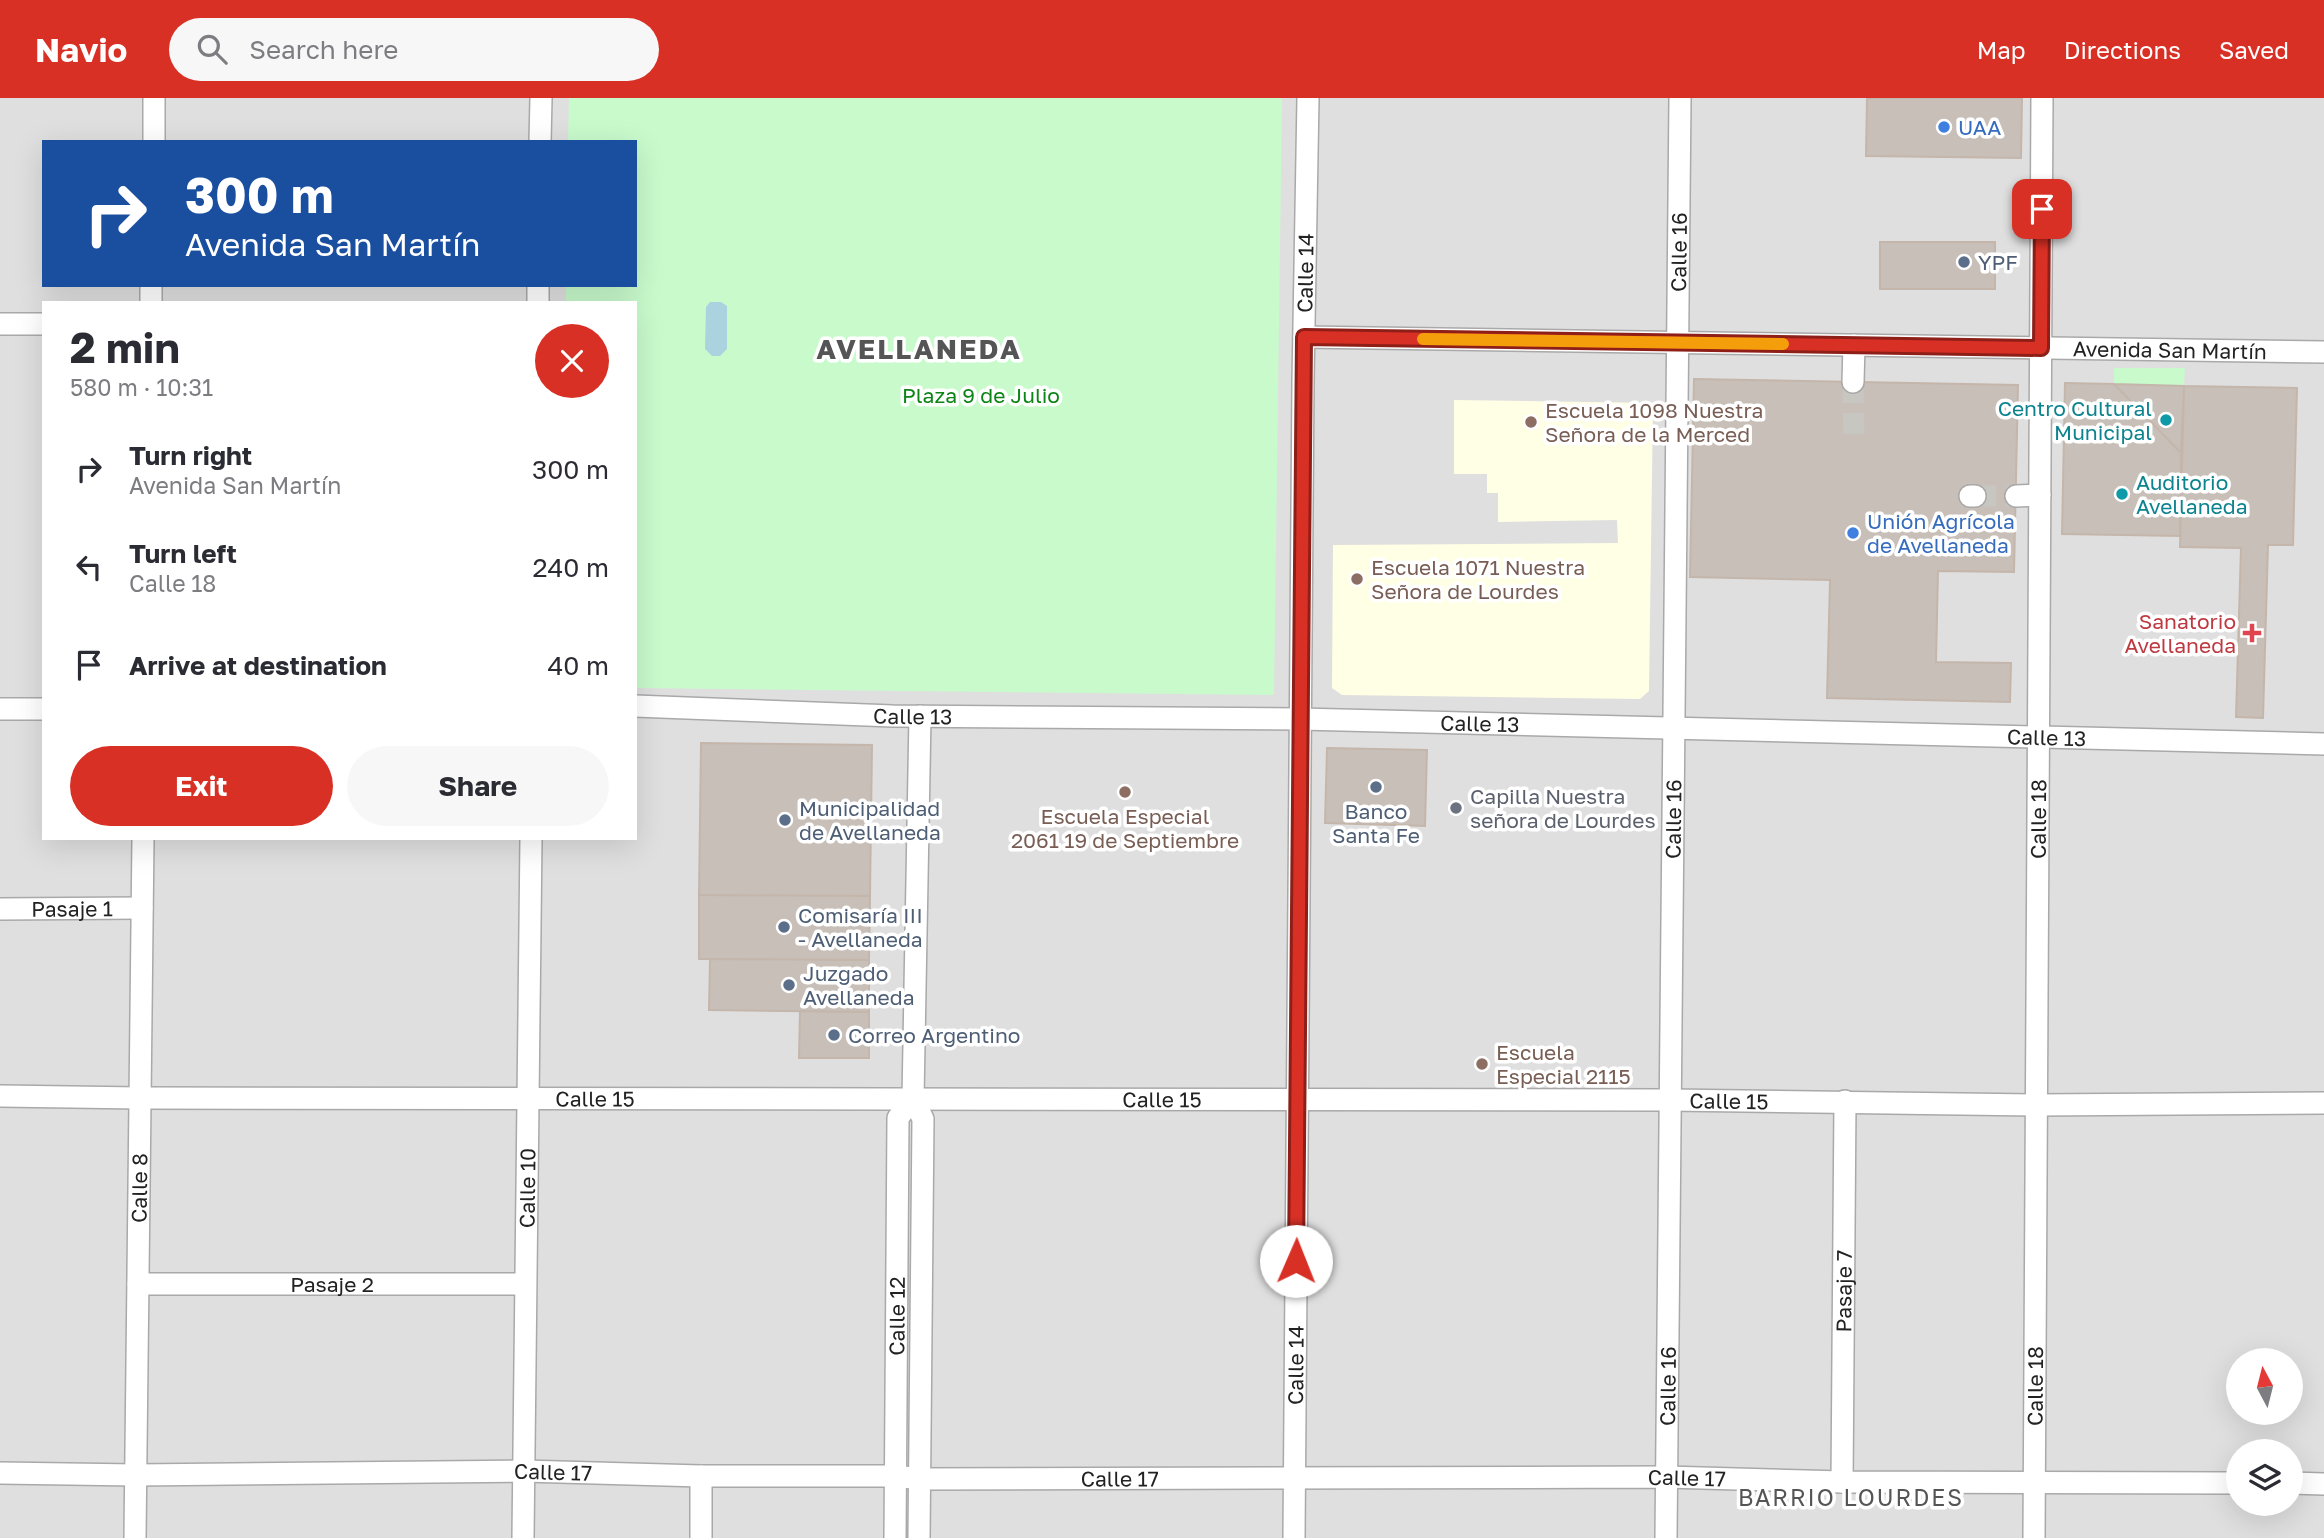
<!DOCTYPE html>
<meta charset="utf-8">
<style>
:root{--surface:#fff;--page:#f7f7f7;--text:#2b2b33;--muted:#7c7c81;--accent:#d93025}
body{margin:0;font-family:"Golos Text",sans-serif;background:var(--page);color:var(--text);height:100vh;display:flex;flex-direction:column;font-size:26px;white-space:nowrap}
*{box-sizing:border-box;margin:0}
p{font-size:23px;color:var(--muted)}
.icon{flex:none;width:38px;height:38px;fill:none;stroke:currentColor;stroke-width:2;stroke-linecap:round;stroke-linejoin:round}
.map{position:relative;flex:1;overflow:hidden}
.details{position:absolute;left:42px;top:203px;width:595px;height:539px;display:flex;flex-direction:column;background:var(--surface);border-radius:0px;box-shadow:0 7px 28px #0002}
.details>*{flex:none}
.hud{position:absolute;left:42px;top:42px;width:595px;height:147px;border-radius:0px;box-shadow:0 7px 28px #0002;background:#1a4fa0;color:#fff;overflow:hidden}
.needle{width:46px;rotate:353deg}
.controls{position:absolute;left:2226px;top:1250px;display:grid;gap:14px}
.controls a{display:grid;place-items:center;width:77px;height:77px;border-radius:50%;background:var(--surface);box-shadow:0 7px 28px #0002;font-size:35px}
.pin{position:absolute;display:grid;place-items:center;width:60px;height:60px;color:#fff;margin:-30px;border-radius:14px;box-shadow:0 4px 10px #0006}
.me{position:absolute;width:77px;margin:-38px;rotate:1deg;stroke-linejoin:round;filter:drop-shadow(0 0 5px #0008)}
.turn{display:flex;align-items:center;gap:24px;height:147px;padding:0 28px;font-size:32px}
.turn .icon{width:91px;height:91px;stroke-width:2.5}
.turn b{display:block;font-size:49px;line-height:60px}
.round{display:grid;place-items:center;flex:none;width:74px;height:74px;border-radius:37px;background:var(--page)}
.head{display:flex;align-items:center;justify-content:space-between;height:119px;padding:0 28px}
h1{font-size:42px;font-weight:700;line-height:52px}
.primary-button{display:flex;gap:14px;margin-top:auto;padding:14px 28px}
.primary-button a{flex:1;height:80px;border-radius:42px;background:var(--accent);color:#fff;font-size:28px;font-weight:700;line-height:80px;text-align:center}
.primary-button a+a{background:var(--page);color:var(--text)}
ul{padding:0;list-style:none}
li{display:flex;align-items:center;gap:21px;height:98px;padding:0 28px}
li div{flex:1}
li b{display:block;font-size:26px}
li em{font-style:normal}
header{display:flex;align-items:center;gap:42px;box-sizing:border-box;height:98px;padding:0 35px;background:var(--accent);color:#fff}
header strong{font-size:33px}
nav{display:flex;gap:38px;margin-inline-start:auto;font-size:24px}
.search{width:490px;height:63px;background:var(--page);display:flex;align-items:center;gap:18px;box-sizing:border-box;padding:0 24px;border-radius:38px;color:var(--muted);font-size:26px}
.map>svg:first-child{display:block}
</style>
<header>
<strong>Navio</strong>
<div class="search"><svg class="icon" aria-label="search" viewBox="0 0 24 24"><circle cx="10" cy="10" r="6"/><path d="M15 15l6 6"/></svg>Search here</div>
<nav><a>Map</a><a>Directions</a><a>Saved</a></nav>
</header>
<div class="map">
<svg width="2324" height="1440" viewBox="0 0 2324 1440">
<rect width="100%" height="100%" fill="#f2efe9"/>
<path fill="#e0dfdf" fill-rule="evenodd" d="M0 0H2324V1440H0ZM44 44H635V187H44ZM44 205H635V740H44ZM2238 1262H2291V1314H2238ZM2238 1353H2291V1405H2238Z"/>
<path fill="#ffffe5" d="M1454 302 1653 305 1649 593 1640 601 1342 597 1332 590 1333 447 1618 445 1617 422 1498 424V395H1487V376H1454Z"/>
<path fill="#c8facc" d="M569 0H1282L1274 597 635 590V205H566V187H635V44H568Z
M2114 270H2185L2184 288 2114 286Z"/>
<path fill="#aad3df" d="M710 204H721L727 208V251L720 258H712L705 251 706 209Z"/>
<path fill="#c7bfb8" stroke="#c4b6ab" stroke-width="2" d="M1867 0H2022L2021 60 1866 58Z
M1880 144H1995V191H1880Z
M1694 281 2018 287 2014 474 1938 473 1936 564 2011 565 2010 604 1827 600 1830 482 1690 479Z
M2065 285 2114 286 2181 355 2180 438 2062 436Z
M2114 286 2184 288 2181 355Z
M2184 288 2297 290 2293 447H2268L2263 620 2236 619 2241 450 2180 449Z
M701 645 872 647 870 798 699 797Z
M1327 650 1427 652 1425 728 1325 725Z
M699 797 870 798 869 862 699 861Z
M710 861 869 862V914L709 912Z
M800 913 869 914V960H799Z"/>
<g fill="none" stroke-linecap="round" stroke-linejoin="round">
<path stroke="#c8c6c1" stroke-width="21" stroke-dasharray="21 10" stroke-linecap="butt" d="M1853 284 1854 336
M1975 398H2016"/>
<g stroke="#a9a9a9" stroke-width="24">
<g id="minor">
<path d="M154 44V0"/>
<path d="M540 44 541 0"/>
<path d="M151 205V187"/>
<path d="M538 205V187"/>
<path d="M0 226H44"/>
<path id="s1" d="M1304 239 2324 254"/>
<path d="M1853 284 1854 247"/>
<path d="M1970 398H1975"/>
<path d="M2016 398 2040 397"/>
<path id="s2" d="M635 608 893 618 1300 621 2324 646"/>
<path d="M0 611H44"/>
<path id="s3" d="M0 811 142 810"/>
<path id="s4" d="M0 998 140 1000 1670 1002 2036 1007 2324 1005"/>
<path id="s5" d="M138 1186H525"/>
<path id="s6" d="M0 1375 136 1377 524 1373 701 1378H896L920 1381 1667 1379 1842 1384 2238 1385"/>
<path d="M701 1378V1440"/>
<path id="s7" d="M1842 1384 1845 1003"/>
<path d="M2291 1385 2324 1386"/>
<path id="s8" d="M135 1440 143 740"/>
<path id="s9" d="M523 1440 531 740"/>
<path id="s10" d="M895 1440 898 1020 913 1000"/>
<path d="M919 1440 923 1021 913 1000 920 618"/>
<path id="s11" d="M1294 1440 1303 283 1308 0"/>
<path id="s12" d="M1666 1440 1680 0"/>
<path id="s13" d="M2034 1440 2042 0"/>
</g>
</g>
<use href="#minor" stroke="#fff" stroke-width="21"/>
</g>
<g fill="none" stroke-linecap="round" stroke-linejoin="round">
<g stroke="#8d1f18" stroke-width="18">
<path id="route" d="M1296 1163 1304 239 2041 250 2042 111"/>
</g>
<use href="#route" stroke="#d93025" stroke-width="12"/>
<path stroke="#f59e0b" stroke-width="12" d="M1423 241 1783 246"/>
</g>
<g fill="#3f7fe0" stroke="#fff" stroke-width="2.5">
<circle cx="1944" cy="29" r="7"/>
<circle cx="1853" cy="435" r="7"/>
</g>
<g fill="#5c6f8a" stroke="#fff" stroke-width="2.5">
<circle cx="1964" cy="164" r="7"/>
<circle cx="1376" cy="689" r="7"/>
<circle cx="785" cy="722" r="7"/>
<circle cx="784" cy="829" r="7"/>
<circle cx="789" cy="887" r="7"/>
<circle cx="834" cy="937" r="7"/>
</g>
<g fill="#0f9aa8" stroke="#fff" stroke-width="2.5">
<circle cx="2166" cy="322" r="7"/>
<circle cx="2122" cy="396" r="7"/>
</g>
<g fill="#8d6e63" stroke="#fff" stroke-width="2.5">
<circle cx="1531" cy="324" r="7"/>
<circle cx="1357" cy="481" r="7"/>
<circle cx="1125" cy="694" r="7"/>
<circle cx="1482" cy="966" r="7"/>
</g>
<path fill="#e0444e" stroke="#fff" stroke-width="2.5" d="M2248.5 524.5h7v7h7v7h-7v7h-7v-7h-7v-7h7z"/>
<circle fill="#6b7280" stroke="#fff" stroke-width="2.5" cx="1456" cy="710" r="7"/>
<g text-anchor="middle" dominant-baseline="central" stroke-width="7" stroke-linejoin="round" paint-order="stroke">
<g font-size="21" fill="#366cbe" stroke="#fff" text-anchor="start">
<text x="1958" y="29">UAA</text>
<text x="1867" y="423">Unión Agrícola<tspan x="1867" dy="24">de Avellaneda</tspan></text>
</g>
<g font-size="21" fill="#222" stroke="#fff">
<text stroke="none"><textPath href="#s12" startOffset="1286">Calle 16</textPath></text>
<text stroke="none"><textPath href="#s11" startOffset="1265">Calle 14</textPath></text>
<text stroke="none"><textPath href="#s1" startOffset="866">Avenida San Martín</textPath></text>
<text stroke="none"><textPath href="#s2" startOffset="278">Calle 13</textPath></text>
<text stroke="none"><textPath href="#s2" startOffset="845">Calle 13</textPath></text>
<text stroke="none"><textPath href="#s2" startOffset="1412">Calle 13</textPath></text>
<text stroke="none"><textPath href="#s12" startOffset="719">Calle 16</textPath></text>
<text stroke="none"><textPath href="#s13" startOffset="719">Calle 18</textPath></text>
<text stroke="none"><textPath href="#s3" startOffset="72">Pasaje 1</textPath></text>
<text stroke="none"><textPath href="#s4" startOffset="595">Calle 15</textPath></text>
<text stroke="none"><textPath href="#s4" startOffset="1162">Calle 15</textPath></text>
<text stroke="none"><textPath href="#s4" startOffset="1729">Calle 15</textPath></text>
<text stroke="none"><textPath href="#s8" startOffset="350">Calle 8</textPath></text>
<text stroke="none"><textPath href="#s9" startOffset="350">Calle 10</textPath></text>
<text stroke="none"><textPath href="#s5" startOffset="194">Pasaje 2</textPath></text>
<text stroke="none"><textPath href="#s7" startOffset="191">Pasaje 7</textPath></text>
<text stroke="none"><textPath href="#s10" startOffset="222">Calle 12</textPath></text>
<text stroke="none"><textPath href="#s11" startOffset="173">Calle 14</textPath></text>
<text stroke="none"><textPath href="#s12" startOffset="152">Calle 16</textPath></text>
<text stroke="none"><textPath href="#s13" startOffset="152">Calle 18</textPath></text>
<text stroke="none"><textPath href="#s6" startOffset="553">Calle 17</textPath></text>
<text stroke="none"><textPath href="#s6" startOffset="1120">Calle 17</textPath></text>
<text stroke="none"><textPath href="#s6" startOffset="1687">Calle 17</textPath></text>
</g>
<g font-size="21" fill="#4e5e75" stroke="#fff" text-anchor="start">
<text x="1978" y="164">YPF</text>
<text x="799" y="710">Municipalidad<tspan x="799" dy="24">de Avellaneda</tspan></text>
<text x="1376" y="713" text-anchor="middle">Banco<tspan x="1376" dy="24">Santa Fe</tspan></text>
<text x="798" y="817">Comisaría III<tspan x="798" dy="24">- Avellaneda</tspan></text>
<text x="803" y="875">Juzgado<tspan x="803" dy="24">Avellaneda</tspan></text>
<text x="848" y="937">Correo Argentino</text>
</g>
<g font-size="21" fill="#0c8416" stroke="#fff">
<text x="981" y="297">Plaza 9 de Julio</text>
</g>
<g font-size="21" fill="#0d838f" stroke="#fff" text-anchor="end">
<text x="2152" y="310">Centro Cultural<tspan x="2152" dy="24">Municipal</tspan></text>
<text x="2136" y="384" text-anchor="start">Auditorio<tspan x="2136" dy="24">Avellaneda</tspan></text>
</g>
<g font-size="21" fill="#785e54" stroke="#fff" text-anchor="start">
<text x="1545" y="312">Escuela 1098 Nuestra<tspan x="1545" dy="24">Señora de la Merced</tspan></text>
<text x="1371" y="469">Escuela 1071 Nuestra<tspan x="1371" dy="24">Señora de Lourdes</tspan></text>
<text x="1125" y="718" text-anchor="middle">Escuela Especial<tspan x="1125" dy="24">2061 19 de Septiembre</tspan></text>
<text x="1496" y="954">Escuela<tspan x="1496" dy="24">Especial 2115</tspan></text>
</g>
<g font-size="21" fill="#be3a42" stroke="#fff" text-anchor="end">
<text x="2236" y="523">Sanatorio<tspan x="2236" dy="24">Avellaneda</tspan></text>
</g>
<g font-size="21" fill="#5b616d" stroke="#fff" text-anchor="start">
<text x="1470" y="698">Capilla Nuestra<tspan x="1470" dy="24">señora de Lourdes</tspan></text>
</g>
<g font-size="23" letter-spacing="2" fill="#555" stroke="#fff">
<text x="1851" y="1399">BARRIO LOURDES</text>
</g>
<g font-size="28" font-weight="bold" letter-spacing="2" fill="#555" stroke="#fff">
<text x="919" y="250">AVELLANEDA</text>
</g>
</g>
</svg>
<div class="controls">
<a><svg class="needle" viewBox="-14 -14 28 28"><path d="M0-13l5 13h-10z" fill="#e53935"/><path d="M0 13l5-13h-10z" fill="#7c7c81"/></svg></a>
<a><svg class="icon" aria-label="layers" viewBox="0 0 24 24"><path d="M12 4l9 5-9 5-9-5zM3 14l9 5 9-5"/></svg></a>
</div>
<div class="pin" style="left:2042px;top:111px;background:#d93025"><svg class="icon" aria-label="arrive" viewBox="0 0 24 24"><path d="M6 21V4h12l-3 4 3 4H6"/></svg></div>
<svg class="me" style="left:1296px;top:1163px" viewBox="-20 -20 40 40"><circle r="19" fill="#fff"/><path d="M0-13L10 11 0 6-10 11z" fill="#d93025"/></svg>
<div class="hud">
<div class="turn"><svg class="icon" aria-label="right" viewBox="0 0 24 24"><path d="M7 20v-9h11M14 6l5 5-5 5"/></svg><div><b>300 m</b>Avenida San Martín</div></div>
</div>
<section class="details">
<div class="head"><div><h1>2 min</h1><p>580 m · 10:31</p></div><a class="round" style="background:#d93025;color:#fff"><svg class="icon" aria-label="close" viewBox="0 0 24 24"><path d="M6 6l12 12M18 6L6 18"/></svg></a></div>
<ul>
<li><svg class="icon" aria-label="right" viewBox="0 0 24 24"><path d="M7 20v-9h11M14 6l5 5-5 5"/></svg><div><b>Turn right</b><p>Avenida San Martín</p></div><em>300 m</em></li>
<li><svg class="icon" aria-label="left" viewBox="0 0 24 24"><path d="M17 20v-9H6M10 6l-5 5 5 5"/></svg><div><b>Turn left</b><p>Calle 18</p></div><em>240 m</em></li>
<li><svg class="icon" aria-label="arrive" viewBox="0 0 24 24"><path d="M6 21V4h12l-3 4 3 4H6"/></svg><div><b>Arrive at destination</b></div><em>40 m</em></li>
</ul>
<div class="primary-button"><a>Exit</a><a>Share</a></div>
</section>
</div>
